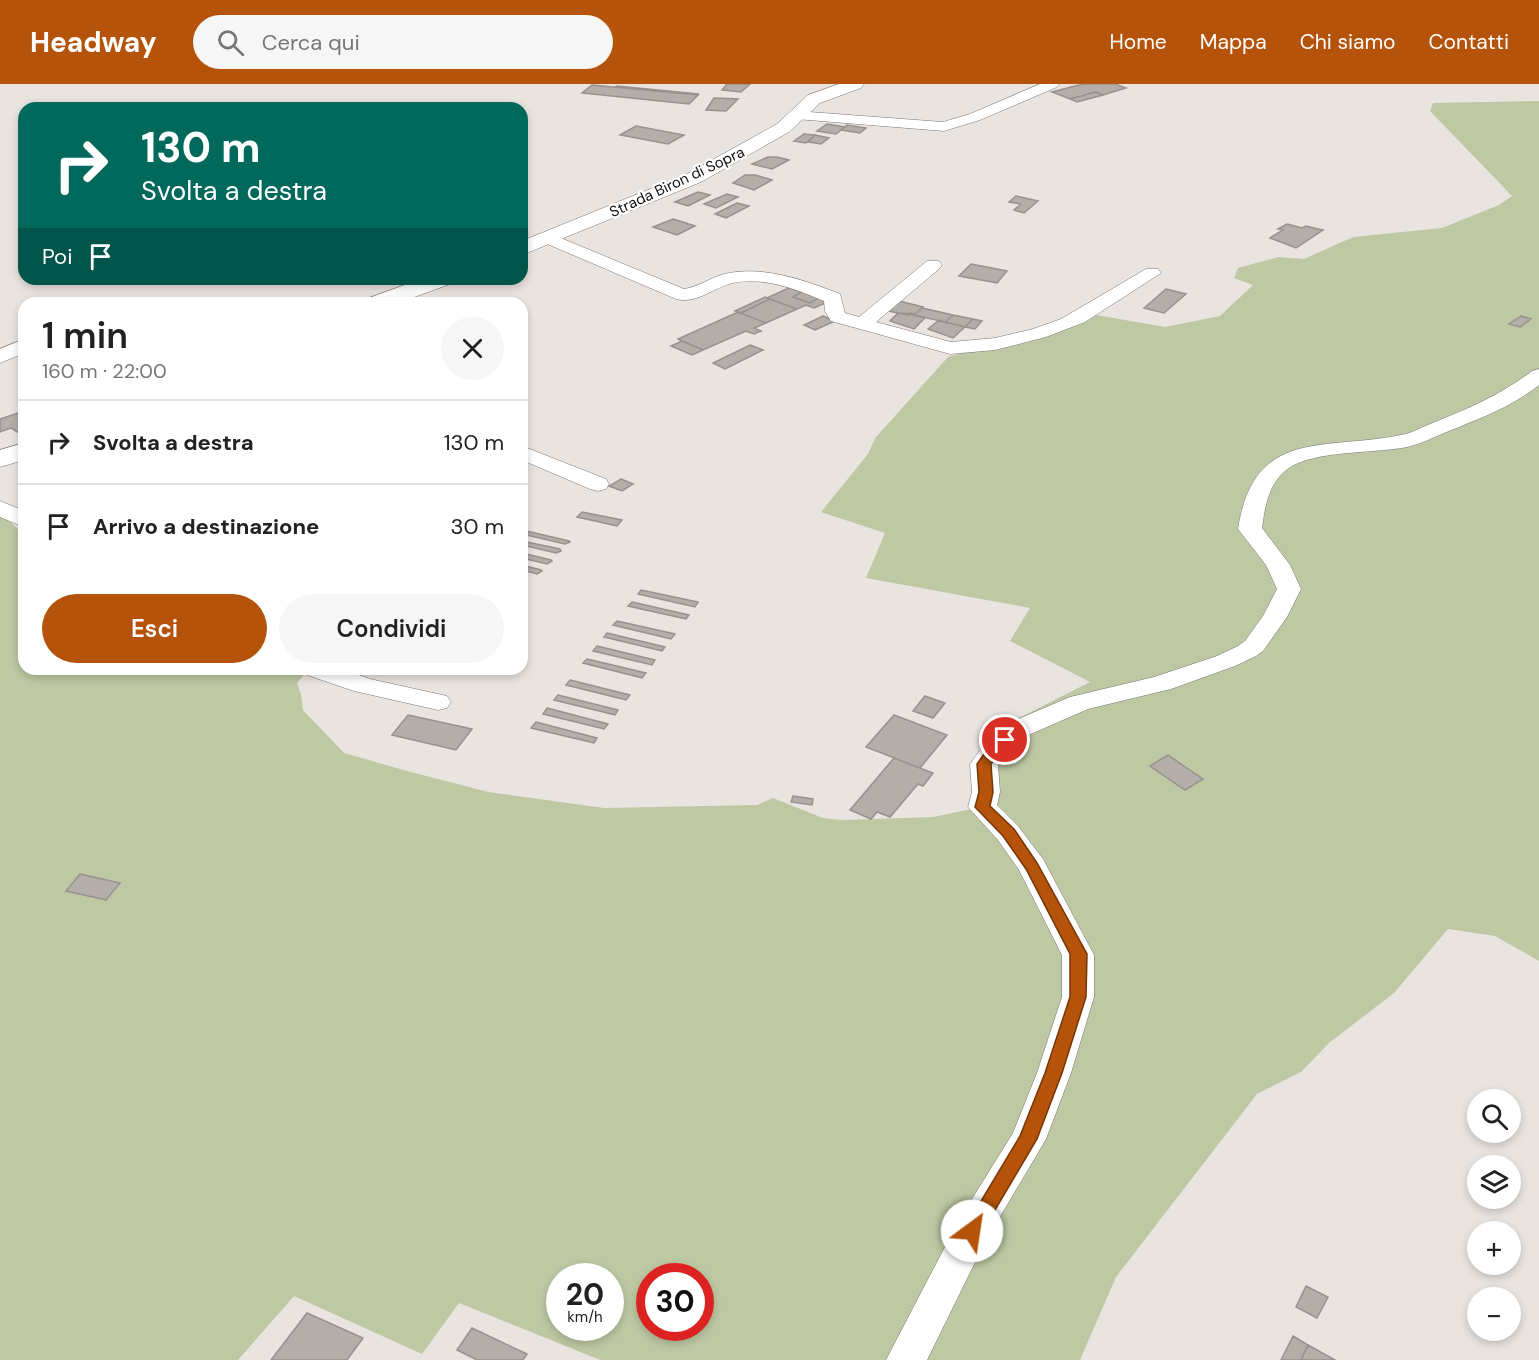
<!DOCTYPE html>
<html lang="it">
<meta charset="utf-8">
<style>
:root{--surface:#fff;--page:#f6f6f6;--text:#222;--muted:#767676;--line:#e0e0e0;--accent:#b45309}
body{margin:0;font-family:"DM Sans",sans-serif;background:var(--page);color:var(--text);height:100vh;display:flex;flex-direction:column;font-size:22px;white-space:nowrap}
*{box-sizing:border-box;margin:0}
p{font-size:20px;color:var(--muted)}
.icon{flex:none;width:33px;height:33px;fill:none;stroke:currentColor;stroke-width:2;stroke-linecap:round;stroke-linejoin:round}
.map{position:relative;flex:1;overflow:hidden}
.drawer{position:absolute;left:18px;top:213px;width:510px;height:378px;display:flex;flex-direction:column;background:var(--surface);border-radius:18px;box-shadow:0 3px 9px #0003}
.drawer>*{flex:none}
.hud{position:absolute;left:18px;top:18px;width:510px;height:183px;border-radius:18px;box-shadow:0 3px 9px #0003;background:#00695c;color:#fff;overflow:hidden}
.tools{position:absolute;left:1467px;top:1005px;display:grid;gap:12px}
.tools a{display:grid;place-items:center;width:54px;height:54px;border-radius:50%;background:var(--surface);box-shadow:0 3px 9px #0003;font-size:30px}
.speed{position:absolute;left:546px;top:1179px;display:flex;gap:12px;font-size:30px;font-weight:700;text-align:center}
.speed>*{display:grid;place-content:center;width:78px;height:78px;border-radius:50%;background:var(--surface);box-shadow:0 3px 9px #0003;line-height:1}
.speed small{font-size:15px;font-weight:400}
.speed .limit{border:9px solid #d22;background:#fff;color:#111}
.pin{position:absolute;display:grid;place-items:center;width:51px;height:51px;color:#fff;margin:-26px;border:3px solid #fff;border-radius:50%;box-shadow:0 2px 6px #0007}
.me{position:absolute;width:66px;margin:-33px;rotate:31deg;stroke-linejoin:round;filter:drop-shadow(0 0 4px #0008)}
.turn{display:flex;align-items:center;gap:21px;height:126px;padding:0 24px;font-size:27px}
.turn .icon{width:78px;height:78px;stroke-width:2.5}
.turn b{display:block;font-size:42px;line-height:51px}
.then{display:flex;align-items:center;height:57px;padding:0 24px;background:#0003;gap:12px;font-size:22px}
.round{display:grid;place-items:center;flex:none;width:63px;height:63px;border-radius:32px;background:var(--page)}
.head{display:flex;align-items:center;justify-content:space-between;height:102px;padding:0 24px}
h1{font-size:36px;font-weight:600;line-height:45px}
.button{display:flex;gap:12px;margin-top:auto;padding:12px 24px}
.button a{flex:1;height:69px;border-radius:36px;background:var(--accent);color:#fff;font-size:24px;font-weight:600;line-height:69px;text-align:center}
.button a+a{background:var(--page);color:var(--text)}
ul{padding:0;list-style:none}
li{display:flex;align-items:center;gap:18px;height:84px;padding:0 24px;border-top:2px solid var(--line)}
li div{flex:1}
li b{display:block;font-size:22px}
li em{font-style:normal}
header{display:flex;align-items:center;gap:36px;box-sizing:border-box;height:84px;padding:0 30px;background:var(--accent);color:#fff}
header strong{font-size:28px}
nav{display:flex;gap:33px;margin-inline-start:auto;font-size:21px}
.search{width:420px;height:54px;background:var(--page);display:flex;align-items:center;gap:15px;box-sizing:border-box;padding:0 21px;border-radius:33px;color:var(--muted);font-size:22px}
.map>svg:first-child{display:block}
</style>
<header>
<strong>Headway</strong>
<div class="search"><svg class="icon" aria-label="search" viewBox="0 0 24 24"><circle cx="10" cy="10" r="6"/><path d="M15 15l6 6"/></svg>Cerca qui</div>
<nav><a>Home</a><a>Mappa</a><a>Chi siamo</a><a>Contatti</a></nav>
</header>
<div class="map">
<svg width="1539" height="1276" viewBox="0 0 1539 1276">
<rect width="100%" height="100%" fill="#eae4e0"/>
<path fill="#bec8a3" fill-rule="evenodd" d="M1539 17V877L1495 852 1448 845 1394 909 1329 959 1301 988 1257 1010 1116 1193 1080 1276H600L459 1219 422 1270 294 1212 238 1276H0V428L24 451V585H291L306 589 297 599 301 610 303 626 344 669 407 687 488 708 604 724 757 721 773 714 823 734 842 736 933 733 982 723 993 668 1009 639 1090 598 1010 557 1030 524 866 494 885 449 821 428 868 370 876 353 948 273 1096 231 1165 243 1220 232 1253 201 1234 194 1238 184 1278 173 1304 175 1353 153 1442 144 1499 121 1512 112 1430 27 1433 19ZM560 1192H610V1244H560ZM650 1192H700V1244H650Z"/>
<path fill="#b4aeaa" stroke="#98928f" stroke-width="1.5" d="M727 0H750L741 8 722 6Z
M1083 0H1115L1126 4 1103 11 1096 8 1070 15 1052 8Z
M592 1 698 11 689 20 582 9Z
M617 2 699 10 615 3Z
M1096 8 1103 11 1077 18 1070 15Z
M714 14 738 15 726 27 706 26Z
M827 40 845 43 836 50 817 47Z
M847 41 866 44 860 49 841 46Z
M636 42 684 51 668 60 620 51Z
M804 50 815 51 806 59 794 57Z
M815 51 829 54 821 60 808 58Z
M768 73H777L789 76 772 85 752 80Z
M745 91H755L772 96 754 106 733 99Z
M698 108 710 111 688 122 675 118Z
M727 110 738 113 716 124 704 120Z
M1016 112 1038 117 1024 129 1014 126 1021 120 1009 118Z
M737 119 749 122 726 134 715 130Z
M673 135 695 142 677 151 653 143Z
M1287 140 1302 144 1306 142 1323 146 1296 164 1270 154 1283 146 1278 145Z
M971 180 1007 187 997 199 959 192Z
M793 202 805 206 793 213 810 219 822 212 832 216 814 224 806 221 797 225 767 214Z
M1166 205 1186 210 1164 229 1144 224Z
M805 206 822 212 810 219 793 213Z
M765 213 767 214 797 225 766 239 735 227Z
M765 213 770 215 741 229 735 227Z
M899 217 923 223 915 230 910 229 908 231 888 227Z
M922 224 953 231 945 238 909 230H915Z
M738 228 766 239 754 244 761 247 754 250 746 247 703 266 678 255Z
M898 229 909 230 925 234 914 245 890 237Z
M953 231 973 235 965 243 945 238Z
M823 232 835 237 815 246 804 241Z
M1521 232 1531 235 1520 243 1509 240Z
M973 235 982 237 975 245 965 243Z
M938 237 945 238 965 243 953 254 928 245Z
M682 257 703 266 692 271 671 262Z
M750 261 763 266 725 285 713 279Z
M24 327V352L11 344 0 348V335Z
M621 395 633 400 622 407 609 402Z
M582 428 622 436 617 442 577 433Z
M522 446 569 457 570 458 565 460 522 450Z
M522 457 560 465 561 467 556 469 522 461Z
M522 469 551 476 552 477 547 480 522 474Z
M522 481 541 486 542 487 537 490 522 486Z
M641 506 698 518 695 523 638 510Z
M632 518 689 531 686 535 628 522Z
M617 537 675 550 671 555 613 541Z
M607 549 665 563 662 567 604 553Z
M597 562 655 576 652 581 593 567Z
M587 575 646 589 642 594 583 579Z
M570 596 630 611 626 616 566 601Z
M558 611 618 626 615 631 554 616Z
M925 612 945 619 933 634 913 627Z
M547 624 608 640 604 645 543 630Z
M408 631 472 645 456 666 392 651Z
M894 631 947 651 920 684 866 663Z
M536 638 597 654 594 659 531 644Z
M1168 671 1197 691 1203 695 1185 706 1150 682Z
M894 674 933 689 923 702 918 700 890 733 877 728 871 735 850 726Z
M793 712 813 715 812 721 791 718Z
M80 790 120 799 106 816 66 807Z
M1306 1202 1328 1213 1317 1234 1296 1223Z
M307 1229 363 1254 347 1276H271Z
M472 1244 527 1270 523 1276H477L457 1266Z
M1293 1252 1308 1261 1301 1276H1281Z
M1308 1261 1335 1276H1301Z"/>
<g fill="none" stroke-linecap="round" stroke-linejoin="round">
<g stroke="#7b7572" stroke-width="1">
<path id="minor" d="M1040 0H1059L1057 3 980 36 944 47 796 35 789 31 796 27 943 38 970 30Z
M551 150 684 205C698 203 710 194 724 190 763 181 804 196 840 210L845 229 859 233 927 177H939L942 181 939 185 876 238 951 258 995 254 1033 245 1061 235 1146 185H1158L1161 189 1085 238 1046 253 995 266 950 270 831 237 825 227 824 217C795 205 760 191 729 200 710 206 696 220 676 215L545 159 542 155 545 151Z
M24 255V269L0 279V265Z
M1539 285V301C1513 322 1481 334 1449 347 1434 353 1419 361 1402 364 1372 369 1313 367 1289 384 1269 398 1265 421 1262 444L1290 481 1301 505 1287 533 1263 567 1256 572 1235 582 1171 605 1088 625 1024 653 998 681 1000 708 997 721 1018 742 1043 775 1094 871V913L1071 989 1046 1055 985 1158 927 1276H886L959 1136 1013 1049 1037 989 1062 913V871L1019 786 998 756 968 723 972 708 970 680 986 658 1004 641 1070 613 1154 593 1217 572 1238 562 1245 557 1263 532 1277 505 1266 481 1238 445C1254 343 1323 367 1401 351 1413 349 1424 342 1435 338 1470 324 1502 310 1532 287Z
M522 362 606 395 609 400 606 405 598 407 590 405 522 376Z
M0 417 24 427V443L0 433Z
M303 585H342L370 595 447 612 451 618 447 624 438 626 354 607 307 591Z"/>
</g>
<g stroke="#7b7572" stroke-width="1">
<path id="tertiary" d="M839 0H864L861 4 820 19 789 48 701 98 522 171V157L687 90 777 40 808 11Z
M421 195H453L450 200 398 219H366L369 214Z
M24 359V376L0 383V366Z"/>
</g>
<use href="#minor" fill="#fff" fill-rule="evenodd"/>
<use href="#tertiary" fill="#fff" fill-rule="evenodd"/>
</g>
<path fill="#b45309" stroke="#753606" stroke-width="1.5" d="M1005 651 1012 656 991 680 993 708 990 722 1014 745 1037 779 1087 870 1086 913 1062 989 1037 1055 979 1153 972 1155 965 1153 963 1147 1020 1052 1045 989 1070 913V870L1026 785 1003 752 975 723 979 708 977 680 991 660Z"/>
<g text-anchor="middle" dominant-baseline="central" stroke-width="4.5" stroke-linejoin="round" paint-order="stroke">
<g font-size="15" fill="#100e0c" stroke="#fff">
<text transform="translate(677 98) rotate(-25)">Strada Biron di Sopra</text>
</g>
</g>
</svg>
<div class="tools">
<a><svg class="icon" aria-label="search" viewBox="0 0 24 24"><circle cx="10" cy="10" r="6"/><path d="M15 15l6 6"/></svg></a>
<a><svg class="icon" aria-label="layers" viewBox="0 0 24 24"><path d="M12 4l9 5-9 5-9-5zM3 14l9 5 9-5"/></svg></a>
<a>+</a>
<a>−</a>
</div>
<div class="speed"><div>20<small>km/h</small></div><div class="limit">30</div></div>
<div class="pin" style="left:1005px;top:656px;background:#d93025"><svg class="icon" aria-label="arrive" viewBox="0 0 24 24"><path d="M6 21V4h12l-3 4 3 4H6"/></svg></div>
<svg class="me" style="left:972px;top:1147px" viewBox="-20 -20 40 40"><circle r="19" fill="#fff"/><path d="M0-13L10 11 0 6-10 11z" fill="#b45309"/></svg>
<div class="hud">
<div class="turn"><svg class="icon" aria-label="right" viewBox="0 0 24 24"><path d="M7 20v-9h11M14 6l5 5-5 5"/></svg><div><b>130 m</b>Svolta a destra</div></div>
<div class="then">Poi<svg class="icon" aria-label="arrive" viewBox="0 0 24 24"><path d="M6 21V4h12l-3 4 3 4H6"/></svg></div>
</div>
<section class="drawer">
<div class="head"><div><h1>1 min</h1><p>160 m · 22:00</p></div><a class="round"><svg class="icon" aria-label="close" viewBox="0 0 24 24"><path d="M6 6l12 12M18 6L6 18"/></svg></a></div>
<ul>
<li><svg class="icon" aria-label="right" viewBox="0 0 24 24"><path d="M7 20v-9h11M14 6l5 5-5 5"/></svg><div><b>Svolta a destra</b></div><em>130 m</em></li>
<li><svg class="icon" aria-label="arrive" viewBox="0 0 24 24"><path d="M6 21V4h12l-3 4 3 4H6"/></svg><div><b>Arrivo a destinazione</b></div><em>30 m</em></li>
</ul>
<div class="button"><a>Esci</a><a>Condividi</a></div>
</section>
</div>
